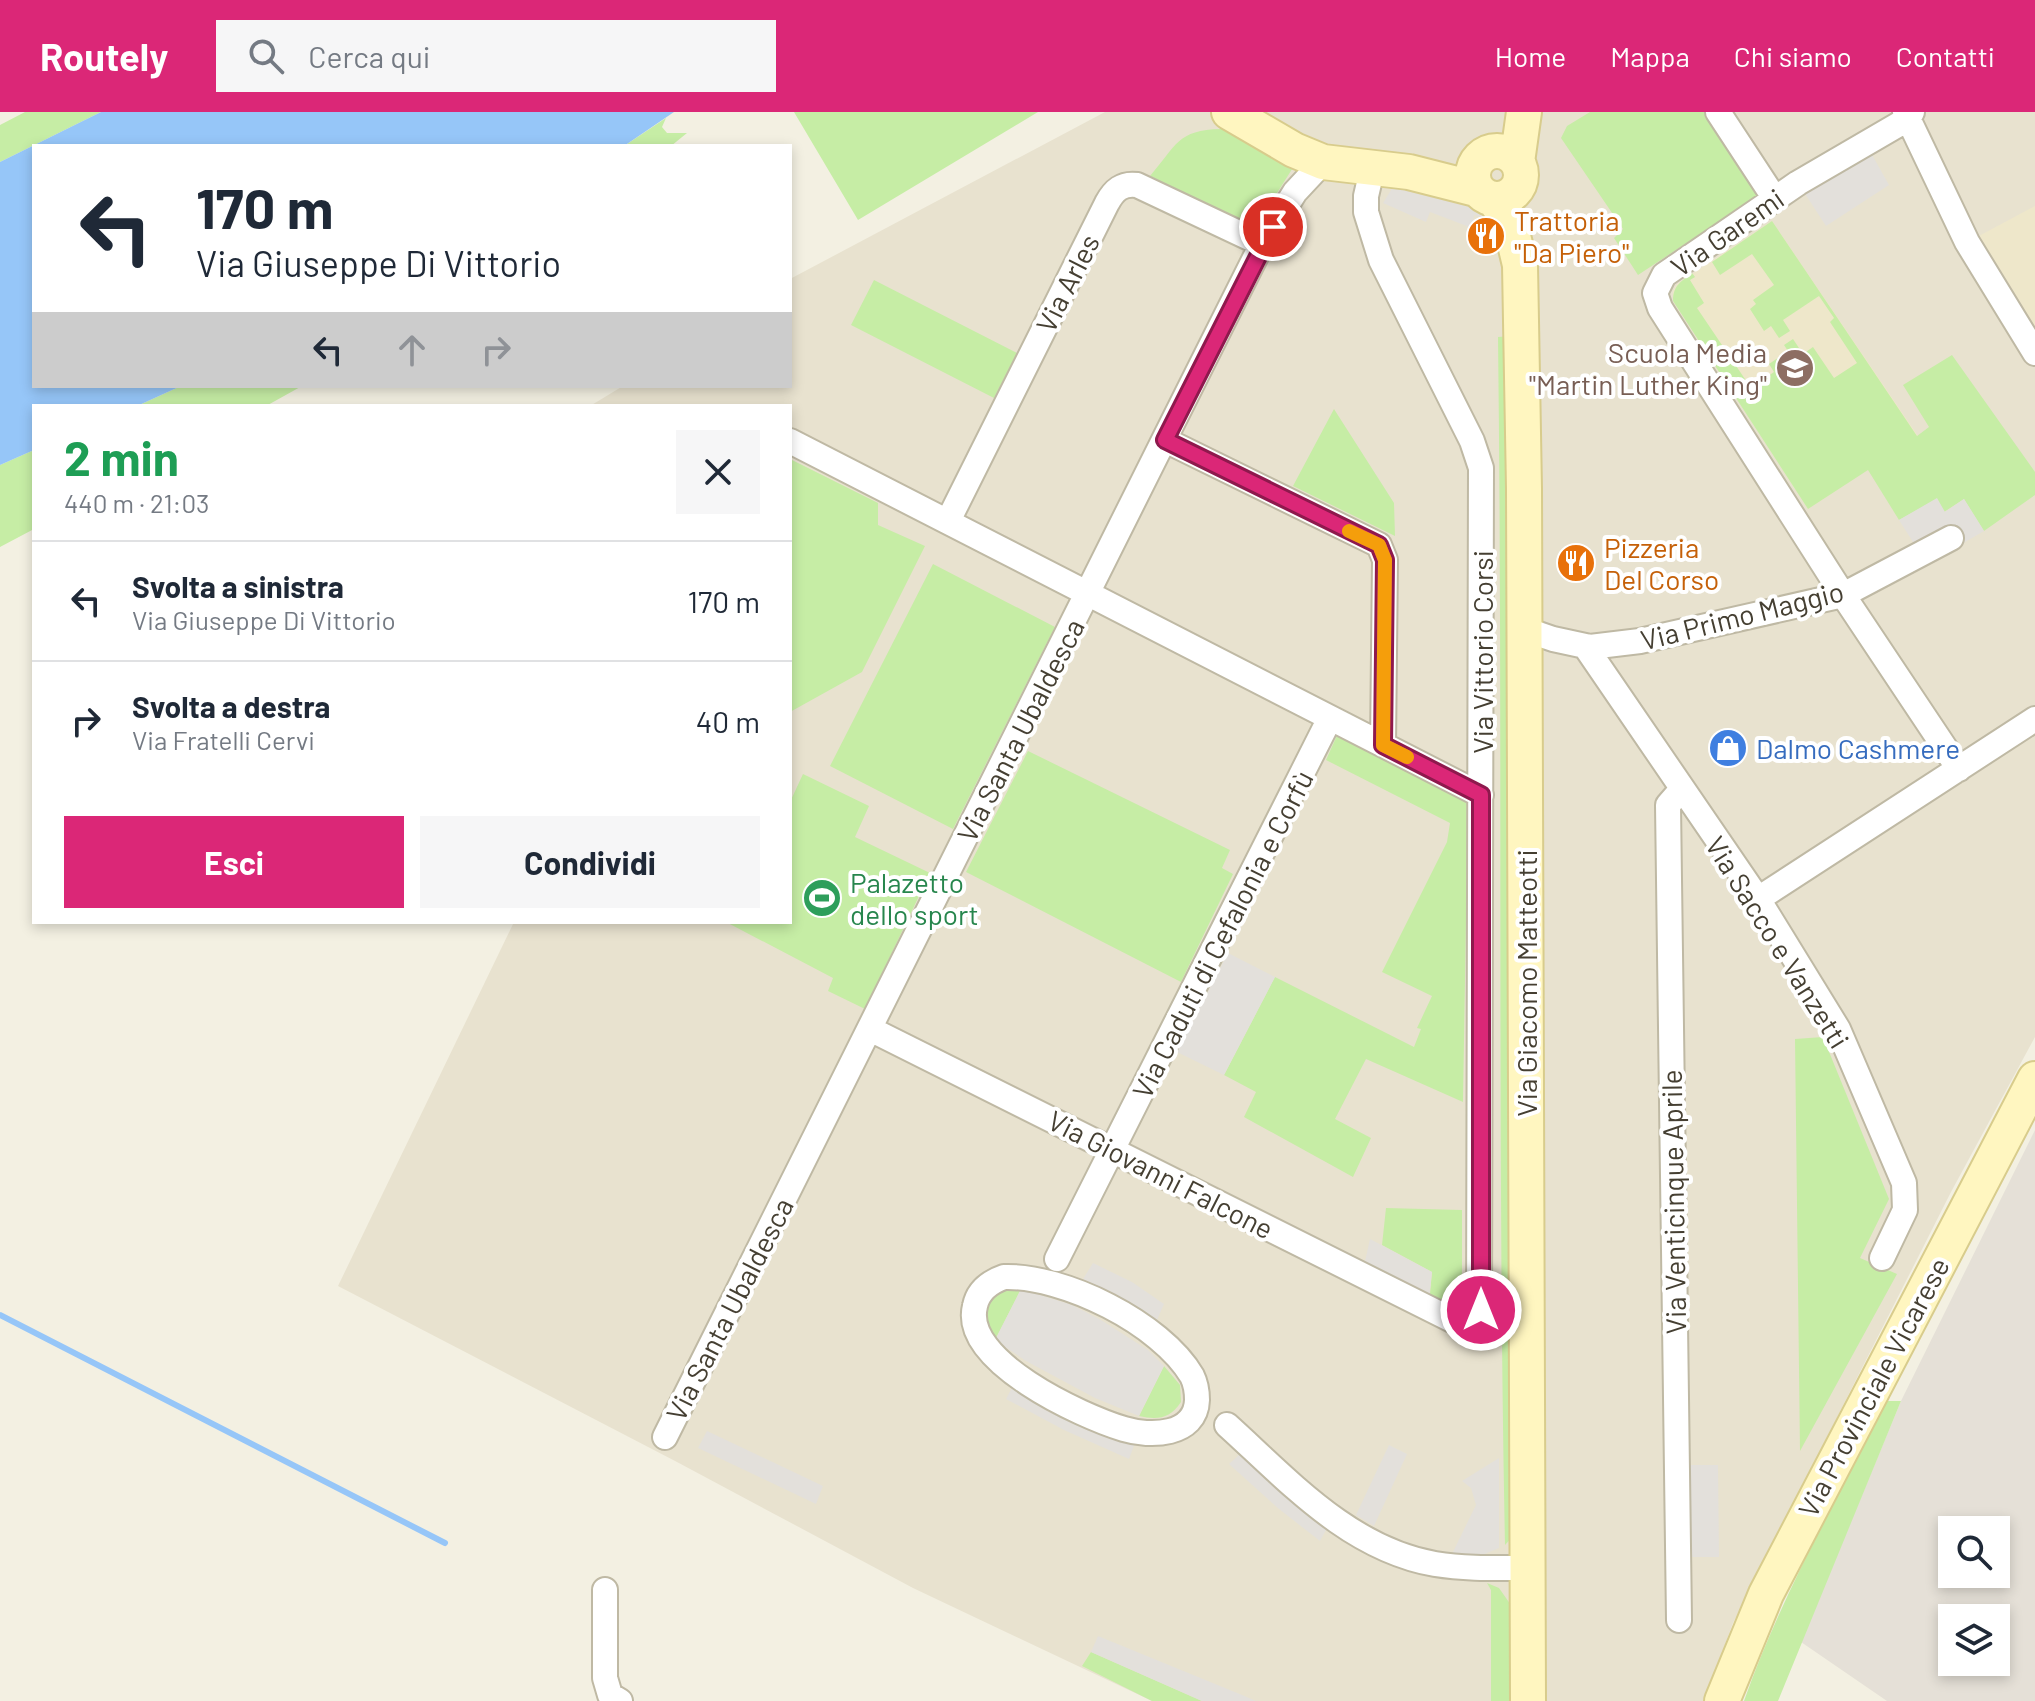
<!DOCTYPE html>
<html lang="it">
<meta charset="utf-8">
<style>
:root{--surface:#fff;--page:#f6f6f7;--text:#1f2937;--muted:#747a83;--line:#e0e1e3;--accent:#db2777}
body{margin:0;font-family:Barlow,sans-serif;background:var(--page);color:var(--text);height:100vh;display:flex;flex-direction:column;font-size:30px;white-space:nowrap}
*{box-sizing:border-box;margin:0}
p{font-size:26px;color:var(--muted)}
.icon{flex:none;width:44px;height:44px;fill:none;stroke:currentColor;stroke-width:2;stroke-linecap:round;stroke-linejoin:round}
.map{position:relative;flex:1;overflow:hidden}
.sheet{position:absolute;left:32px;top:292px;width:760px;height:520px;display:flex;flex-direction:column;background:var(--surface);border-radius:0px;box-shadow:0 4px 12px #0003}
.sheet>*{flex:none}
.banner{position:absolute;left:32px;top:32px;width:760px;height:244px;border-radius:0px;box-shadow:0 4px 12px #0003;background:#fff;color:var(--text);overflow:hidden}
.controls{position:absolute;left:1938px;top:1404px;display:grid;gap:16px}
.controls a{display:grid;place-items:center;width:72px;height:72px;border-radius:0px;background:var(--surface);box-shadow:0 4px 12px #0003;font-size:40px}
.pin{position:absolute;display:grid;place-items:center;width:68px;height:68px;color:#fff;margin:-34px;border:4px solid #fff;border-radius:50%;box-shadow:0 2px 8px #0007}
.me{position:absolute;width:88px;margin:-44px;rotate:0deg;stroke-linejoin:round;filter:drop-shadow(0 0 6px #0008)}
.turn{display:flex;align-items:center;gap:28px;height:168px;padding:0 32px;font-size:36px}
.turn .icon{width:104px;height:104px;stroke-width:2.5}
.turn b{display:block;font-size:56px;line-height:68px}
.lanes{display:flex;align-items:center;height:76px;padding:0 32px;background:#0003;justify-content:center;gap:40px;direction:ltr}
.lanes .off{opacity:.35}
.round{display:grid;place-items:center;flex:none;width:84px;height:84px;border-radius:0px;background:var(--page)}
.headline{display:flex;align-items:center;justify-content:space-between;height:136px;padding:0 32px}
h1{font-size:48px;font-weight:700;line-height:60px;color:#1e9e55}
.action{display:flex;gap:16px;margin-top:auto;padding:16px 32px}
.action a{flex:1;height:92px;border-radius:0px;background:var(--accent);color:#fff;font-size:32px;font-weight:700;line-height:92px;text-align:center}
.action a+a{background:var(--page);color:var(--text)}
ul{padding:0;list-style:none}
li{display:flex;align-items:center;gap:24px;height:120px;padding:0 32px;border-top:2px solid var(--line)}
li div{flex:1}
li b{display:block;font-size:30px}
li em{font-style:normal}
header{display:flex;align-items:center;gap:48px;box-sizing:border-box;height:112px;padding:0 40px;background:var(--accent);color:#fff}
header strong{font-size:38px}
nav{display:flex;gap:44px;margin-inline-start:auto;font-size:28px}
.search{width:560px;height:72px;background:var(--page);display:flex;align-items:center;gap:20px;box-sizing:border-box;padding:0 28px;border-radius:0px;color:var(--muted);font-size:30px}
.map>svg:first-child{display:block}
</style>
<header>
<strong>Routely</strong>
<div class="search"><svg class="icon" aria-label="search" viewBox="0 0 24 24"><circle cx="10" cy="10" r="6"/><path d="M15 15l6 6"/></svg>Cerca qui</div>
<nav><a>Home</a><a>Mappa</a><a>Chi siamo</a><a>Contatti</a></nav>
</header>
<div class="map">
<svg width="2035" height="1589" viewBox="0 0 2035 1589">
<rect width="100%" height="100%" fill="#f3f0e2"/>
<path fill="#e8e2cf" d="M1105 0H2035V925L1951 1080 1733 1511 1704 1589H1152L913 1476 677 1350 338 1174 514 810H790V294H590L623 274H790V167Z"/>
<path fill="#e5e0d7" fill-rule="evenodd" d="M2035 1018V1589H1887L1801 1530 1901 1289ZM1952 1418H1996V1462H1952ZM1952 1506H1996V1550H1952Z"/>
<path fill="#eee7ca" d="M2035 94V225L1977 125Z
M1772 109 1918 324 1808 397 1673 189V179L1677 172Z"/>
<path fill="#c6eda5" d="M25 0H101L0 50V13Z
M794 0H1038L858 108Z
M1590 0H1704L1758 84 1638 163 1614 126 1623 117 1561 26 1567 14Z
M666 6 662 15 667 21H687L671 34H624Z
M1221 17H1241L1299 46 1257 113 1244 110 1150 64C1177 33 1177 18 1221 17Z
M1772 109 1917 324 1929 315 1903 273 1952 243 2035 360V383L1984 419 1964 387 1944 400 1937 387 1899 408 1868 358 1808 397 1673 189C1673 173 1681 170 1692 161L1695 165 1690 168 1704 191 1697 196 1751 276 1774 260 1769 252 1788 239 1784 233 1793 227 1803 242 1813 235 1834 266 1857 251 1830 210 1834 206 1819 184 1783 208 1790 219 1779 226 1771 214 1764 219 1750 197 1756 192 1753 188 1774 173 1752 142 1720 163 1712 150Z
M874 168 1017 241 994 286 851 213Z
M1511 224 1516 1421 1505 1433C1497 1030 1503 627 1498 225Z
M181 274H302L266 294H137Z
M1334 297 1394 391 1395 424 1293 374Z
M34 338V417L0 435V353Z
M790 347 878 391V413L925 434 862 560 790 600Z
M933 452 1055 515 953 717 830 654Z
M1339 619 1468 686 1463 990 1366 947 1335 1007 1371 1026 1353 1065 1244 1005 1256 980 1224 963 1275 865 1414 935 1421 917 1417 916 1432 884 1382 860 1447 730 1450 711 1326 648Z
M1028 639 1230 738 1222 756 1233 762 1181 870 966 760Z
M803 662 869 694 855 725 930 761 865 897 828 879 833 866 726 810H790V690Z
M1823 925 1889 1087 1860 1146 1897 1162 1800 1339 1795 927Z
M1386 1096 1462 1098V1190L1450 1195 1430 1182 1432 1160 1382 1133Z
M1001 1177H1021L995 1228 989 1221 984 1192Z
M1164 1254 1180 1273 1181 1290C1170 1307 1157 1308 1139 1304Z
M1887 1289H1901L1778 1589H1744C1781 1484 1837 1387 1887 1289Z
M1487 1471 1499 1476 1513 1496 1514 1589H1491V1478Z
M1091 1540 1202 1589H1152L1082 1554Z"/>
<path fill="#e3e0db" d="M1866 32 1889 73 1826 114 1798 71Z
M1393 75 1451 80 1490 103 1497 110 1474 103 1472 116 1430 100 1426 110 1383 91Z
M1937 386 1945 400 1964 387 1984 419 1927 452 1899 408Z
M1228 841 1275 865 1224 963 1177 940Z
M1370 1127 1432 1160 1428 1196 1364 1154Z
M1093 1151 1132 1170 1164 1192 1157 1208 1130 1191 1083 1167Z
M1021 1177 1072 1193 1101 1208 1148 1238 1164 1254 1139 1304 1095 1286 1026 1249 995 1228Z
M1014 1272 1135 1331 1129 1347 1064 1318 1006 1287Z
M707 1319 823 1374 816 1392 698 1336Z
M1250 1333 1333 1405 1320 1429 1279 1397 1229 1352Z
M1389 1333 1407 1342 1374 1414 1356 1403Z
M1499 1346V1436L1475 1446 1451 1444 1476 1393 1471 1376 1462 1369Z
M1677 1353H1718L1719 1445H1678Z
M1098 1524 1242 1583 1256 1589H1202L1091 1540Z"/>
<path fill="#96c6f8" d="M101 0H674L624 34H34V274H181L137 294H34V338L0 353V50Z"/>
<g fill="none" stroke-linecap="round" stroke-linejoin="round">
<path stroke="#96c6f8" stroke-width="6" d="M0 1203 445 1431"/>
<g stroke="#bfb9a4" stroke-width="28">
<path id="street" d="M1718 0 1775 87
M1905 0 1967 130 2035 241
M1912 0 1908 7 1798 71 1664 163 1655 181 1660 196 1843 483 1959 657
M1165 328 1379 433 1385 448 1383 633
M790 329 1481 683
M948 409 1107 91C1114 78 1122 71 1137 73L1262 132
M1524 517 1553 527 1590 535 1640 529 1843 483 1951 426
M1585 534 1758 787 1838 917 1904 1071 1905 1098 1882 1146
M1758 787 2035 607
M870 917 1452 1208 1468 1215 1479 1210 1481 356 1472 329 1381 148 1366 100V84L1372 58
M1057 1147 1330 606
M1004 1165C1063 1163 1161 1211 1192 1264 1196 1272 1197 1280 1197 1288 1196 1324 1150 1325 1124 1317 1081 1304 961 1249 975 1194 978 1179 990 1170 1004 1165Z
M1227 1313C1288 1368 1349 1437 1435 1452 1466 1457 1497 1456 1528 1456
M665 1325 1262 132 1295 80 1323 50
M605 1478V1566L610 1583 620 1589
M1679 1508 1668 693 1681 678"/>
</g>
<g stroke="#d8cc8c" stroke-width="38">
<path id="secondary" d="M1229 0 1294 38 1323 50 1409 60 1476 77
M1473 63a24 24 0 1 1 48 0a24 24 0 1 1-48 0Z
M1517 50 1524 0
M1494 88 1509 107 1520 153 1524 377 1528 1589
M1722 1589 1766 1482 2035 967"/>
</g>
<use href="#street" stroke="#fff" stroke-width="24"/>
<use href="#secondary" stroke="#fff6c0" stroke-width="34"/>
</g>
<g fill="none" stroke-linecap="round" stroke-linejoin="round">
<g stroke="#8e194d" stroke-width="20">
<path id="route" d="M1273 115 1165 328 1379 433 1385 448 1383 633 1481 683V1198"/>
</g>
<use href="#route" stroke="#db2777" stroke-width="14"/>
<path stroke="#f59e0b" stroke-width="14" d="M1349 419 1379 433 1385 448 1383 633 1407 645"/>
</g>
<defs>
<g id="restaurant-disc" transform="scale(2)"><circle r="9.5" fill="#e8710a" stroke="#fff"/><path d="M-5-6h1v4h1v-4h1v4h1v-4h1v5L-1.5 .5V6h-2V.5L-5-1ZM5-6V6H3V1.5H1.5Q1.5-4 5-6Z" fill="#fff"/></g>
<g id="school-disc" transform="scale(2)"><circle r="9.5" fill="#8d6e63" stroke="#fff"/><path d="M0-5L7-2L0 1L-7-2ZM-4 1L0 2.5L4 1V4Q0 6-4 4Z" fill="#fff"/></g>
<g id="shop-disc" transform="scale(2)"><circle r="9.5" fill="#3f7fe0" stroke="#fff"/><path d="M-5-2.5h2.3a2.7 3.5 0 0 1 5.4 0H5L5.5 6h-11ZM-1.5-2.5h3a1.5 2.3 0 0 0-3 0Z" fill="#fff"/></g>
<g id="stadium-disc" transform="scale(2)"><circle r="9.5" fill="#2e9e5b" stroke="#fff"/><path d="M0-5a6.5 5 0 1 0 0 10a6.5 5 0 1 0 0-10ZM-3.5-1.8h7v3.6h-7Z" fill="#fff"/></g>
</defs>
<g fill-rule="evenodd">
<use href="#restaurant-disc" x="1486" y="124"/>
<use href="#school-disc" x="1795" y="256"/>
<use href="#restaurant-disc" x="1576" y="451"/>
<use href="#shop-disc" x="1728" y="636"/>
<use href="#stadium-disc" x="822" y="786"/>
</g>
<g text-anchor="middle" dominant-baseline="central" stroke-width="8" stroke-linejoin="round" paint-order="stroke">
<g font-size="28" fill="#c56008" stroke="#fff" text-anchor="start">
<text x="1514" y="108">Trattoria<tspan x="1514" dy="32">"Da Piero"</tspan></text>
<text x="1604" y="435">Pizzeria<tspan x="1604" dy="32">Del Corso</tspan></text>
</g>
<g font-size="28" fill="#453f32" stroke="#fff">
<text transform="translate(1727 120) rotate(-35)">Via Garemi</text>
<text transform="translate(1067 171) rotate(-63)">Via Arles</text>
<text transform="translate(1742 503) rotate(-14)">Via Primo Maggio</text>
<text transform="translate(1482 540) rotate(-90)">Via Vittorio Corsi</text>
<text transform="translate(1020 618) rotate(-63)">Via Santa Ubaldesca</text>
<text transform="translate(1222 822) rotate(-63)">Via Caduti di Cefalonia e Corfù</text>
<text transform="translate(1778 830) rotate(58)">Via Sacco e Vanzetti</text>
<text transform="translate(1526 871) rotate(-90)">Via Giacomo Matteotti</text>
<text transform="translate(1161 1062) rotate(27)">Via Giovanni Falcone</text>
<text transform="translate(1673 1090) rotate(-91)">Via Venticinque Aprile</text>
<text transform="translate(729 1197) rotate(-63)">Via Santa Ubaldesca</text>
<text transform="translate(1873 1275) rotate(-62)">Via Provinciale Vicarese</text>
</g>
<g font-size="28" fill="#785e54" stroke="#fff" text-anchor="end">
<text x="1767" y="240">Scuola Media<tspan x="1767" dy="32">"Martin Luther King"</tspan></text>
</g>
<g font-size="28" fill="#366cbe" stroke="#fff" text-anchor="start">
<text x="1756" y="636">Dalmo Cashmere</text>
</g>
<g font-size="28" fill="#27864d" stroke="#fff" text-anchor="start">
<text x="850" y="770">Palazetto<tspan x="850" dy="32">dello sport</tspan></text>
</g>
</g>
</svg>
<div class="controls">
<a><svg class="icon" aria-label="search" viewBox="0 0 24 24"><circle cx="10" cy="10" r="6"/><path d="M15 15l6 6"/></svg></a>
<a><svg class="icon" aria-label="layers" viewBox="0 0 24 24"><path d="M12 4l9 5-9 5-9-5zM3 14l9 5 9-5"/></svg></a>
</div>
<div class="pin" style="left:1273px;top:115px;background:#d93025"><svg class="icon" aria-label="arrive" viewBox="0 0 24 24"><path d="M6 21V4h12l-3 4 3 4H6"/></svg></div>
<svg class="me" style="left:1481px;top:1198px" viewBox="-20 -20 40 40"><circle r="17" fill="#db2777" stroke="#fff" stroke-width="3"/><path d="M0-11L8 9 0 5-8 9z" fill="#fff"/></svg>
<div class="banner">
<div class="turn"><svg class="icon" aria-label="left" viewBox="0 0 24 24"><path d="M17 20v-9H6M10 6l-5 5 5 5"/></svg><div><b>170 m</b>Via Giuseppe Di Vittorio</div></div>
<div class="lanes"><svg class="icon" aria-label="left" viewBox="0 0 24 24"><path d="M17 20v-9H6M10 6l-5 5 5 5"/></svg><svg class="icon off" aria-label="ahead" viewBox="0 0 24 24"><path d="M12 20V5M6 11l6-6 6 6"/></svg><svg class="icon off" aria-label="right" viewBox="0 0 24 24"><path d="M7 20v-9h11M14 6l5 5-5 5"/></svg></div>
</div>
<section class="sheet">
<div class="headline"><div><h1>2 min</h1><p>440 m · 21:03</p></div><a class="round"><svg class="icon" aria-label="close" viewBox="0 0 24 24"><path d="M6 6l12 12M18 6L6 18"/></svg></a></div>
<ul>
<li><svg class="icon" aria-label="left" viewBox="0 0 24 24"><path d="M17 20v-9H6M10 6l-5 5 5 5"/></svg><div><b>Svolta a sinistra</b><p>Via Giuseppe Di Vittorio</p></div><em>170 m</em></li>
<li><svg class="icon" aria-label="right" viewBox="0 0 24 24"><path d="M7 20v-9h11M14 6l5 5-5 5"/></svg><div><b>Svolta a destra</b><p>Via Fratelli Cervi</p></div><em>40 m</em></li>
</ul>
<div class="action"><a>Esci</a><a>Condividi</a></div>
</section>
</div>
